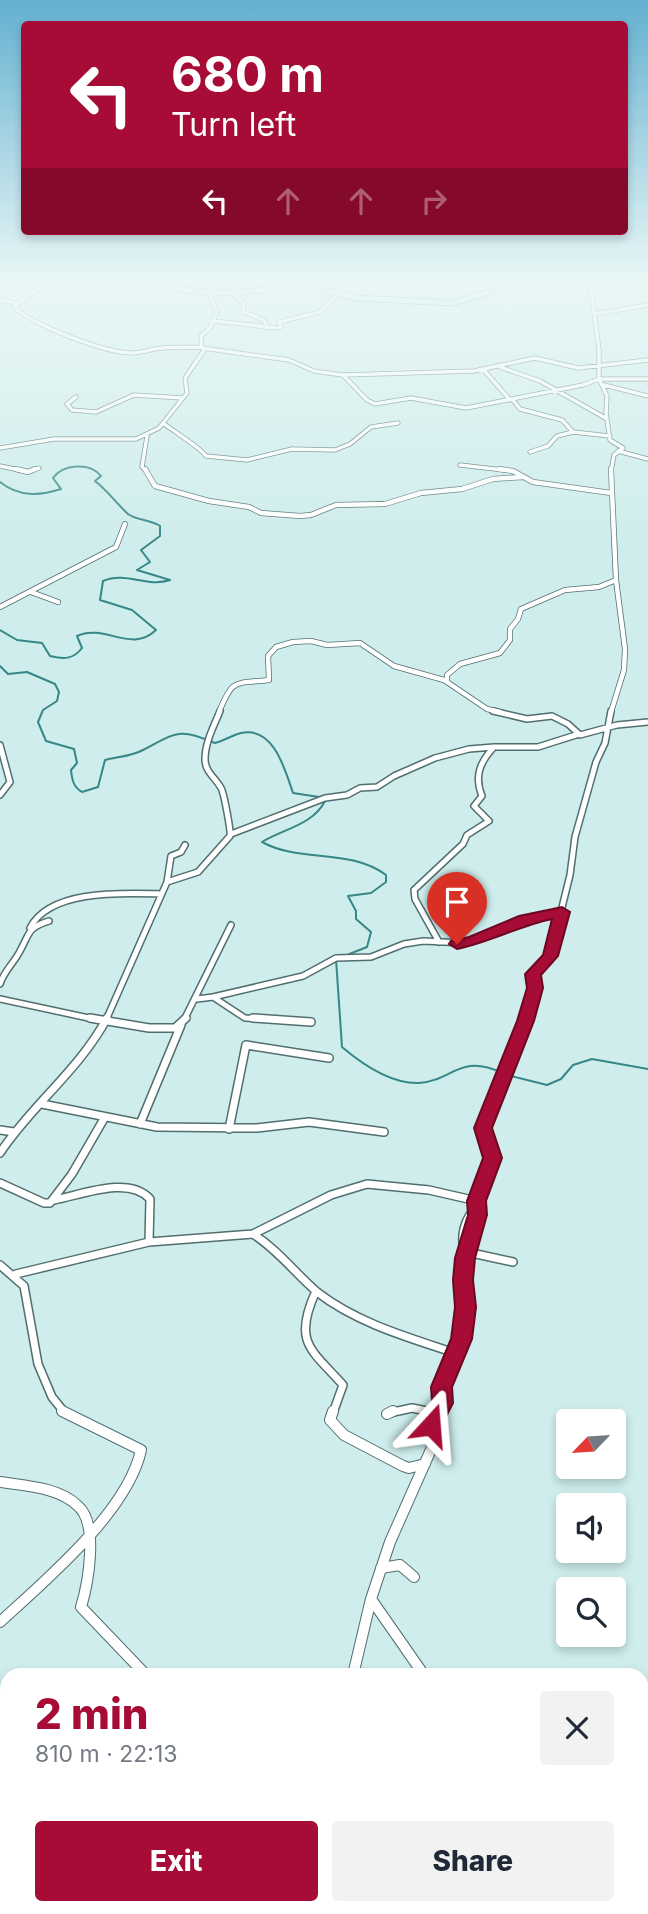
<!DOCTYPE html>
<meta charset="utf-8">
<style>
:root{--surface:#fff;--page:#f2f2f3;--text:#1f2937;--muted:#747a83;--accent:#a60c35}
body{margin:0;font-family:Inter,sans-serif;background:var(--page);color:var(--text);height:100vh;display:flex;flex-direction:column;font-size:26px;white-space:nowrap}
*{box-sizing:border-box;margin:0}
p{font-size:23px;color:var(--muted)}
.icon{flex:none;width:38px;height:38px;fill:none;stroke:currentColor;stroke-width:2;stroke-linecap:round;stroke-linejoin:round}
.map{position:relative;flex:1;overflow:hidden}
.sheet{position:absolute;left:0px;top:1668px;width:649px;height:247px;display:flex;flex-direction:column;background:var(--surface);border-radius:21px 21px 0 0;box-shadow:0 4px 10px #0003}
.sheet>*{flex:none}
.top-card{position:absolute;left:21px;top:21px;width:607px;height:214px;border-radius:7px;box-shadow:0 4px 10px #0003;background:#a60c35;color:#fff;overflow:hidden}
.needle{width:46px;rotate:245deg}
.controls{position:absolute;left:556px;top:1409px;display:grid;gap:14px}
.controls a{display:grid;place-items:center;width:70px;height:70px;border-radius:7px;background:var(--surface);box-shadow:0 4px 10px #0003;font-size:35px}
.pin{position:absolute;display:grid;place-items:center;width:60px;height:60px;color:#fff;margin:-72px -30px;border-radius:50% 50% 50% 0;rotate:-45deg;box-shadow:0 0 7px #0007}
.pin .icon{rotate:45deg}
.me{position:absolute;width:77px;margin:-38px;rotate:19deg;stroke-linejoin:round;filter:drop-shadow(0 0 5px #0008)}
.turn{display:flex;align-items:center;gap:24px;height:147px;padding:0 35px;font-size:32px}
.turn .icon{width:91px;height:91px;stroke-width:2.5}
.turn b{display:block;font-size:49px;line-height:60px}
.lanes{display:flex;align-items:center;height:66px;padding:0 35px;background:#0003;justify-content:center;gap:35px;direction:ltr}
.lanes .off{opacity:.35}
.round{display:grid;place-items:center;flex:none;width:74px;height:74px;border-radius:7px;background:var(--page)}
.summary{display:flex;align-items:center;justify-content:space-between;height:119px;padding:0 35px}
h1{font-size:42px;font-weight:800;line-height:52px;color:var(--accent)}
.cta{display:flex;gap:14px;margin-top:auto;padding:14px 35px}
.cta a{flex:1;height:80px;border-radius:7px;background:var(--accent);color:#fff;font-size:28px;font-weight:800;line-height:80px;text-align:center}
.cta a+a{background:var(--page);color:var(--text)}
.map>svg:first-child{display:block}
</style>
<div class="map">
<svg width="648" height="1914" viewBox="0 0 648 1914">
<rect width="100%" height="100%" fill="#ceedec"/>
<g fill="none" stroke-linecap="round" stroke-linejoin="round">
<path stroke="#368788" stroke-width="2" d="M0 482C19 497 39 496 61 489L53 478C63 464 90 462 101 476L95 481C108 491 116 503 128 514 136 520 151 520 160 526V536L141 550 150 562 137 570 170 580C147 588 126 571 103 581L100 600 132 610 156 630C131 654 105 623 77 636L82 648C73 660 63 659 50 656L42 643 17 640 0 630
M0 666 8 674 27 672 55 684 59 692 57 701 43 710 38 722 46 741 74 749 77 763 71 770C72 779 73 787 82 792L98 787 105 760C117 757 132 756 143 750 176 733 178 727 215 743 224 741 232 735 241 733 274 726 285 770 293 793L319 797
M325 801C313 825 283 829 262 842 300 863 350 848 386 875V882L371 893 348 896 356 911V919L371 932 367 947 347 955
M336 959 342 1047C362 1064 391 1084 419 1083 452 1081 460 1053 502 1073
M507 1075 547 1085 561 1079 573 1065 592 1059 648 1069"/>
<g stroke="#536e6e" stroke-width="5">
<path id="street-far4" d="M48 281 14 307C32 325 104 352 130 353 142 353 151 349 162 348 175 347 188 347 201 347
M590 281 599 350V379L607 396 606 413 610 440 623 448 614 455 611 471
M318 288 340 284 338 281
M592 288H627
M209 293 217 312 210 328 201 336 202 348 289 360 314 371 343 375 367 400 375 404 411 398 466 408 583 385 599 379H648
M233 294 243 302 244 312 264 320 267 328
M0 300 17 303
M595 314 648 305
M214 321 278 328 281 327 279 322 320 312 338 294
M500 367 540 381 607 419
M483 369 510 400
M343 375 474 371 535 358 578 368 648 360
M604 385 648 396
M76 397 67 404 72 410 96 412 134 395 182 398
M513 400 520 409 562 420 573 432
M163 423C173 431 201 448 206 456L247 460 292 449 335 450 350 444 371 427 398 423
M0 448 54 439H136L159 428 187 393 185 378 205 349
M618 451 648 459
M530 452 548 446 557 436 573 432 610 436
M460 465 513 471
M0 466 24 471
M30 471 39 468
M147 471 142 467 147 436"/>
</g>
<g stroke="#536e6e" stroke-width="6">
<path id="street-far3" d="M16 469 28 472 35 469
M145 469 155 486 209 501 249 507 261 513 300 516 311 515 336 505 385 504 421 493 462 489 493 479 523 477
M499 469 513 471 533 482 611 493
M31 592 58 602
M0 607 116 547 125 524
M447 682V675L460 664 500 653 510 640V629L518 619 521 609 565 590 599 587 616 580
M219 712C233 678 234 684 269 680L268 656 276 647 293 642 311 641 327 645 360 643 394 666 444 680 487 709 500 712
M611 712 624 670 625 649 616 580 611 469"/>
</g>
<g stroke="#536e6e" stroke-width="8">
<path id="street-far2" d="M493 711 527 719 552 716 568 724 580 735 617 725 648 722
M0 745 10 782 0 795
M231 834 325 798 347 795 360 788 377 787 394 776 435 758 469 749 494 747
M167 882 171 856 181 852 185 845
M30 928C50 889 123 893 161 894
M439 942 415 899 414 890 463 844 467 835 489 821 474 806 482 796C474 776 480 762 494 747H538L579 734
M0 984C4 971 14 963 20 951 30 933 27 928 49 921
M213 997 303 976 336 958 371 957 404 944 423 941 465 943 524 920 562 912
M0 999 98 1020
M197 999 213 997 245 1018 282 1020
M106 1020 167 882 198 872 230 836C231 831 224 793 221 788 215 777 205 772 205 759 205 742 214 726 220 711
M184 1020 231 925
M525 1020 535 988 533 974 550 956 570 875 575 837 596 762 605 743 611 711"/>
</g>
<g stroke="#536e6e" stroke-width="10">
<path id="street-far1" d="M90 1018 149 1028H175L186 1018
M253 1018 311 1022
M42 1104 157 1127 257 1128 309 1122 384 1132
M140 1124 181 1025
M229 1129 246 1045 329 1058
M0 1130 14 1132
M0 1153C31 1106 80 1069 107 1018
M0 1183 44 1203H50L72 1174 105 1117
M54 1200C81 1195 129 1175 150 1199L149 1242
M253 1234C278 1250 295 1273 317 1292 357 1323 407 1337 455 1353
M467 1252 513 1262
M466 1255C459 1238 464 1219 477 1206
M0 1265 24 1286 38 1364 52 1397 65 1413
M16 1274 149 1242 253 1234 331 1195 367 1184 429 1190 477 1201
M316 1291C292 1343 312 1350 343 1385L333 1413
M389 1413 412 1408 437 1413
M437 1413 442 1403 444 1379 462 1339 465 1257 478 1215 477 1201 493 1158 483 1128 526 1018"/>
</g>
<g stroke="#536e6e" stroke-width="12">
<path id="street" d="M333 1411 330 1420 344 1435 403 1466 409 1468 425 1464
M433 1411 437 1413
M387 1414 393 1411
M0 1482C25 1486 59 1487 78 1506 99 1524 88 1584 81 1607L146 1675
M381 1568 400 1565 414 1577
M371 1599 424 1675
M0 1622C46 1580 128 1511 141 1450L62 1411
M353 1675 371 1599 390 1542 433 1445 431 1425 438 1411
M642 1736 648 1737
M211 1914 213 1908
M245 1914 261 1908
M302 1914 303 1908"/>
</g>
<g stroke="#536e6e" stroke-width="7">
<path id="secondary" d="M87 281 218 293 312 287 358 298 450 303C464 301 475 295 488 292 506 287 525 288 543 281"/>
</g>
<use href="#street-far4" stroke="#fff" stroke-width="3.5"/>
<use href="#street-far3" stroke="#fff" stroke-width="4.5"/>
<use href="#street-far2" stroke="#fff" stroke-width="5"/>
<use href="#street-far1" stroke="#fff" stroke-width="7"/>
<use href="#street" stroke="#fff" stroke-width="10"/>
<use href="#secondary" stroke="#cdf4f5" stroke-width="5"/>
</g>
<linearGradient id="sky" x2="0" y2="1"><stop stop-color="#63b0d0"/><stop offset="0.51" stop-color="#e9f7f6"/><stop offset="1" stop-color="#e9f7f6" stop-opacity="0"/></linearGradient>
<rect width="648" height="549" fill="url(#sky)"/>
<path fill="#a60c35" stroke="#6c0822" stroke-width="2" d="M562 907 570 912 558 956 541 975 543 988 534 1021 492 1128 502 1158 486 1201 487 1215 475 1258 473 1280 476 1307 472 1339 452 1387 453 1403 438 1432 431 1435 423 1432 420 1425 432 1402 431 1387 451 1339 455 1307 453 1280 455 1258 468 1215 467 1201 483 1158 474 1128 517 1021 527 988 525 974 543 955 552 919C519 926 490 942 457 949L449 944 451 941 469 937 519 916Z"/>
</svg>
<div class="controls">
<a><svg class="needle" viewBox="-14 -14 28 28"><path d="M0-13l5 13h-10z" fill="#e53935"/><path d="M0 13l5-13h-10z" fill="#747a83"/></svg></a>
<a><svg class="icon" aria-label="sound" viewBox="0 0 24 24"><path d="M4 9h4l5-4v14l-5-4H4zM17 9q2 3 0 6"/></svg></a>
<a><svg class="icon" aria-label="search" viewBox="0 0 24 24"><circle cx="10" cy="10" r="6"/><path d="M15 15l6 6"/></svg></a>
</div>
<div class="pin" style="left:457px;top:944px;background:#d93025"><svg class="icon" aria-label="arrive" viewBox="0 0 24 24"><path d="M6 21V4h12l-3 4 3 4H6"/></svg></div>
<svg class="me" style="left:431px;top:1425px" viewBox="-20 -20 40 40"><path d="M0-17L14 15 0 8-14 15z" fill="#a60c35" stroke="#fff" stroke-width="4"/></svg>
<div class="top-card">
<div class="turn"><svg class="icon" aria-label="left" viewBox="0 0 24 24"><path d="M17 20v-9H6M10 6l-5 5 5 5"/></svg><div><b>680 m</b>Turn left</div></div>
<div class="lanes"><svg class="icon" aria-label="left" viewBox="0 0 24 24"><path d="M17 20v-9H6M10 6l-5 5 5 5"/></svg><svg class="icon off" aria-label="ahead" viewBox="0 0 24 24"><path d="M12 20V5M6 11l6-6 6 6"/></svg><svg class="icon off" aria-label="ahead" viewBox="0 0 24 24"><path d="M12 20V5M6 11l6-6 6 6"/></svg><svg class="icon off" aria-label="right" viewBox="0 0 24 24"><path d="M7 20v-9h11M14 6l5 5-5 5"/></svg></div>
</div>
<section class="sheet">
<div class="summary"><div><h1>2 min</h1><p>810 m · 22:13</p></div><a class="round"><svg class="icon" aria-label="close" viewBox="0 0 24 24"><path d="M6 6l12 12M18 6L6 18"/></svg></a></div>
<div class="cta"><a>Exit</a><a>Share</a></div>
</section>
</div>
